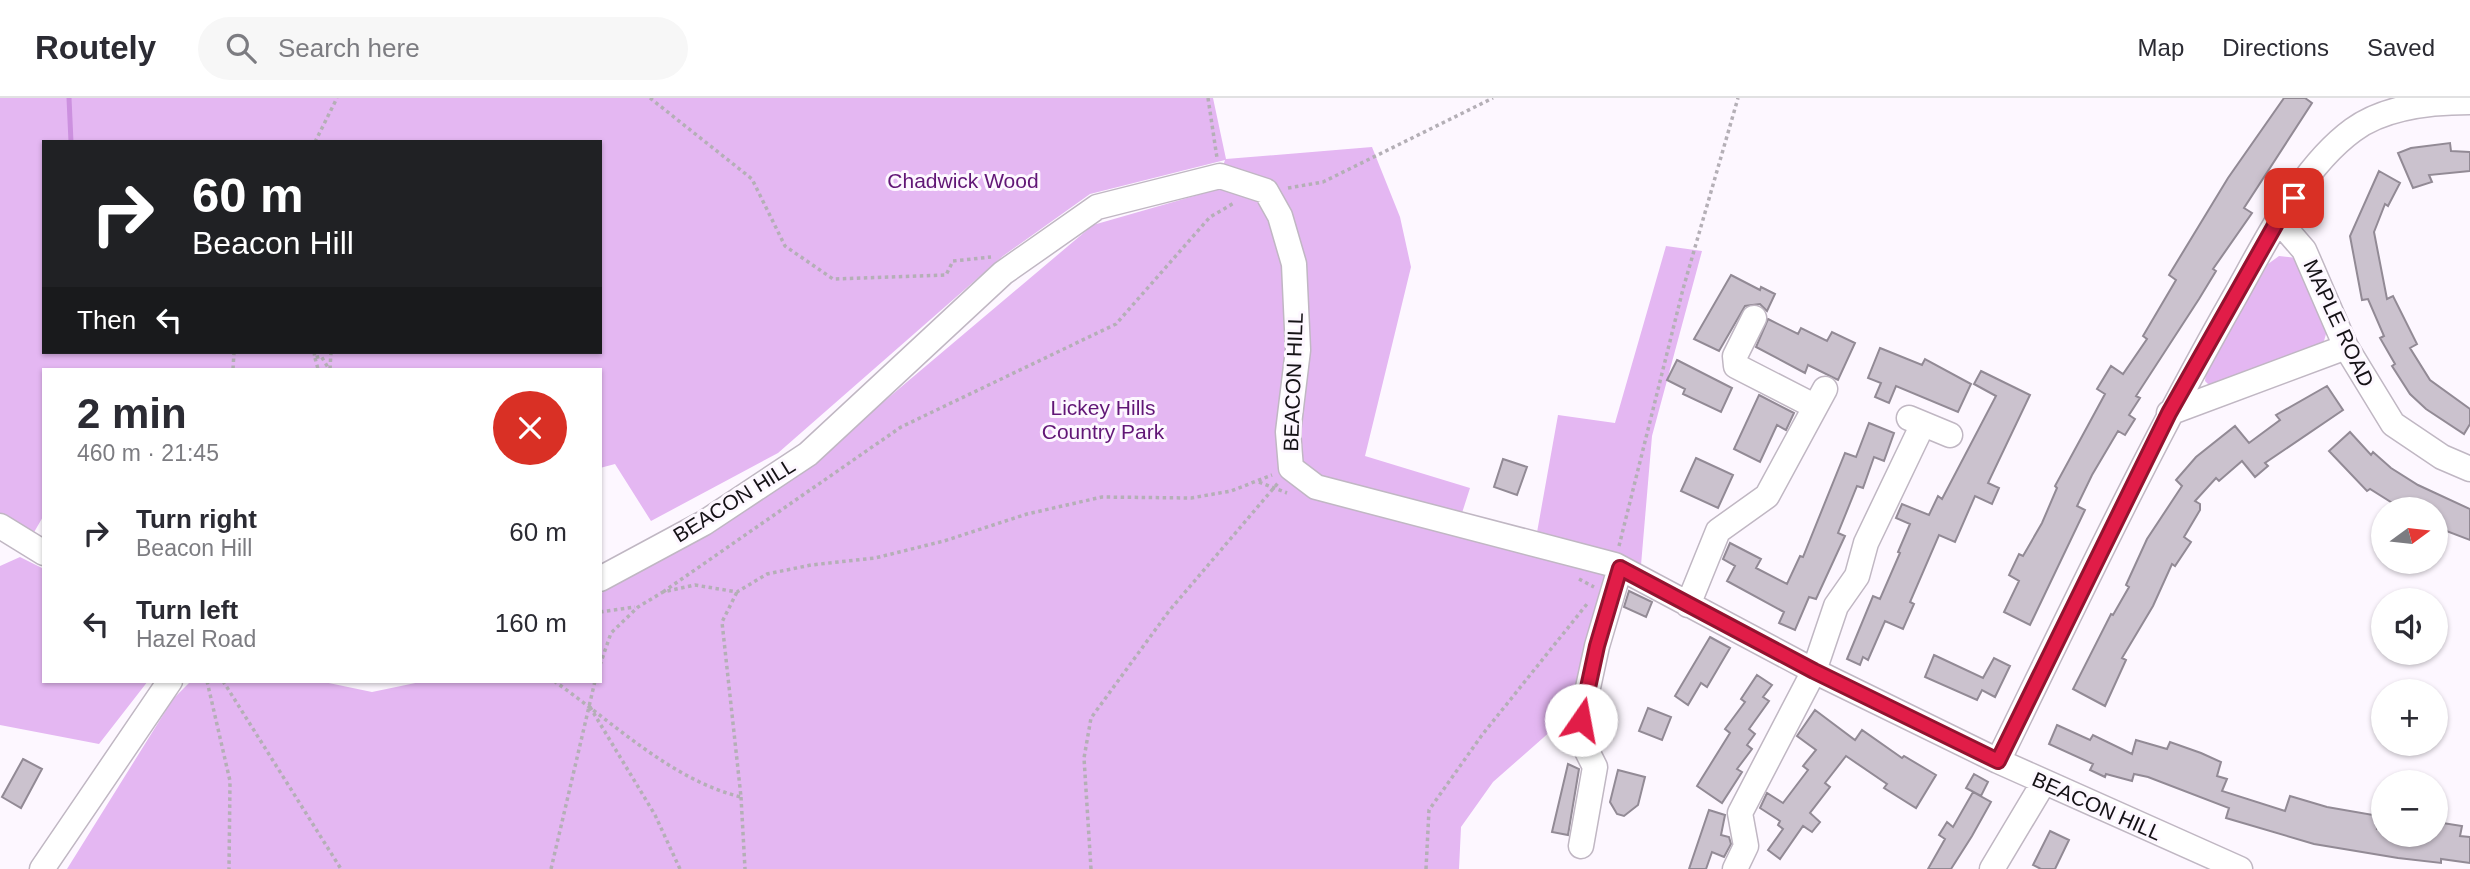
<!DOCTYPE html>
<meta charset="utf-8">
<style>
:root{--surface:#fff;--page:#f7f7f7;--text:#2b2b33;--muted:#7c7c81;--line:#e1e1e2}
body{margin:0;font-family:Helvetica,sans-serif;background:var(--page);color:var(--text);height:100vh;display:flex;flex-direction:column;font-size:26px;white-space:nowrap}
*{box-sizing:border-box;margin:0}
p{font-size:23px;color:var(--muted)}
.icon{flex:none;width:38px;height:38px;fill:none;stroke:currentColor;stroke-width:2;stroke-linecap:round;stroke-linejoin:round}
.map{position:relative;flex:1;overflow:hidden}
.details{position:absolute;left:42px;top:270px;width:560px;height:315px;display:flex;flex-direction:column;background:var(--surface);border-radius:0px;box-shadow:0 2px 5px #0004}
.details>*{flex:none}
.hud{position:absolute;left:42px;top:42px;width:560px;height:214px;border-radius:0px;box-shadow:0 2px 5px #0004;background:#202124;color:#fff;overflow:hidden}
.needle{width:46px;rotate:75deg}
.controls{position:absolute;left:2371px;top:399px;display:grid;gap:14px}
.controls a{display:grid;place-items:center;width:77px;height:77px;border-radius:50%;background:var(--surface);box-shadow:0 2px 5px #0004;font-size:35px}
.pin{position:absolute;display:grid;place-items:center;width:60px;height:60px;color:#fff;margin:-30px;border-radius:14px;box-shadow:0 4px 10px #0006}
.me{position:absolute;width:77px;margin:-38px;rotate:12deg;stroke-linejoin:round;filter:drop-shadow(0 0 5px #0008)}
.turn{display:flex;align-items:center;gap:24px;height:147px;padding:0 35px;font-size:32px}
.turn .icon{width:91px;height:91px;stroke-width:2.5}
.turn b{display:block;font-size:49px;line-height:60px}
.then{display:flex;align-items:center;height:66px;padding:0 35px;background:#0003;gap:14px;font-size:26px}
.round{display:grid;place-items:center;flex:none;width:74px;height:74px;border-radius:37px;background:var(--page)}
.overview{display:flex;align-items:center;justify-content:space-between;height:119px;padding:0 35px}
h1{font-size:42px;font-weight:700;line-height:52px}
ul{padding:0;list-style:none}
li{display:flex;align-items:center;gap:21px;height:91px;padding:0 35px}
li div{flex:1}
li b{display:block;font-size:26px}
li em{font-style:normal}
header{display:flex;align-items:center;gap:42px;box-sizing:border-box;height:98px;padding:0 35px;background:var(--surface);border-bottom:2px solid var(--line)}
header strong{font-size:33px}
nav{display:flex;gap:38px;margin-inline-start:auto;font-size:24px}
.search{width:490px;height:63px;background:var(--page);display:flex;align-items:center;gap:18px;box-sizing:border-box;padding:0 24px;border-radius:38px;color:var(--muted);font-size:26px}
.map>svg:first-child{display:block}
</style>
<header>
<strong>Routely</strong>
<div class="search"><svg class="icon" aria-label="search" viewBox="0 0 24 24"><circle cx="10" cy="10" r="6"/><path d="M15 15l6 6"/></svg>Search here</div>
<nav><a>Map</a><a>Directions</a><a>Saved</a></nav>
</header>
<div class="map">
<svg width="2470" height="771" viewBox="0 0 2470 771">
<rect width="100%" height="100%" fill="#fdf7ff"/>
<path fill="#e4b7f2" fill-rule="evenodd" d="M0 0H1213L1226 61 1372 49 1400 119 1411 169 1365 358 1470 390 1462 415 1622 482 1599 567 1552 632 1493 684 1461 729 1459 771H67L173 601 191 583H319L372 594 425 583H600V496L798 376 1093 127 1215 92 1225 62 1090 96 1003 158 778 355 651 423 615 366 600 370V271H44V417L33 436 0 417ZM44 44H600V254H44Z
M1666 148 1702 153 1652 338 1641 467 1536 440 1558 317 1615 325Z
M2279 158 2297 160 2328 229 2324 243 2311 255 2214 292 2205 283 2206 272 2268 166Z
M20 459 44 471V583H148L99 646 0 627V468Z"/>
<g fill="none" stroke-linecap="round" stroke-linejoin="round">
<path stroke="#cc90df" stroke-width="5" d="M69 0 71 44"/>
</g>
<path fill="#cbc2ce" stroke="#928a95" stroke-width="2" d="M2284 0H2305L2312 5 2244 110 2252 115 2213 171 2216 173 2199 201 2136 298 2140 300 2129 317 2135 321 2125 337 2118 333 2092 377 2077 408 2085 412 2030 527 2004 514 2019 483 2009 477 2019 456 2023 458 2042 425 2057 390 2055 388 2105 296 2097 291 2111 268 2123 276 2147 241 2143 238 2176 182 2169 177 2228 80Z
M2450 45 2451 53 2470 54V73L2429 77 2432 84 2413 90 2398 55 2411 50Z
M2379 73 2400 85 2388 108 2385 106 2374 134 2387 201 2393 198 2417 246 2410 250 2430 282 2470 311V326L2464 336 2426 311 2410 296 2392 268 2395 266 2380 240 2384 238 2368 201 2362 202 2350 138Z
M1731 177 1760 192 1761 189 1775 196 1767 213 1760 206 1745 208 1719 253 1694 241Z
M1768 221 1798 236 1801 230 1827 243 1832 234 1855 245 1838 282 1808 267 1805 275 1756 249Z
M1880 250 1922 267 1925 261 1971 286 1958 314 1896 288 1889 305 1875 299 1881 285 1868 280Z
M1677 262 1732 290 1721 314 1683 296 1685 291 1667 282Z
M1981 273 2030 297 1988 385 1999 390 1992 406 1975 398 1955 444 1939 437 1910 504 1914 506 1903 531 1885 523 1868 562 1863 559 1860 567 1847 561 1873 498 1880 501 1900 455 1898 454 1910 426 1896 420 1902 406 1929 417 1938 398 1942 401 1996 298 1974 286Z
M2327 288 2343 312 2265 365 2268 368 2255 379 2242 363 2219 383 2216 380 2195 403 2200 406V412L2184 439 2191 444 2175 468 2172 466 2153 508 2122 560 2126 562 2105 608 2073 591 2111 516 2113 517 2129 489 2126 487 2147 441 2182 388 2176 382 2196 359 2235 328 2249 345 2280 322 2276 317Z
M1759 297 1794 315 1786 332 1777 327 1760 364 1734 351Z
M1869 325 1894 335 1884 363 1874 359 1863 390 1857 388 1838 435 1845 438 1816 501 1809 499 1795 532 1779 525 1784 514 1727 483 1735 468 1723 461 1730 445 1761 461 1756 470 1787 486 1800 458 1803 459 1845 355 1856 359Z
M2350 334 2371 357 2373 354 2391 370 2418 387 2470 411V442L2436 429V411H2402L2370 391 2367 393 2329 353Z
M1696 360 1733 377 1718 410 1681 393Z
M1503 361 1527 369 1517 397 1494 389Z
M1629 493 1652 504 1646 519 1624 509Z
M1710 539 1730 550 1707 589 1701 585 1688 607 1675 598Z
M1934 557 1983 580 1994 560 2010 568 1995 599 1982 592 1977 602 1925 579Z
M1757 577 1772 587 1763 599 1769 603 1749 631 1755 636 1747 647 1752 651 1737 671 1742 674 1722 705 1697 688 1730 635 1725 631 1745 604 1741 601Z
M1648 610 1671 619 1662 642 1639 633Z
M1815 612 1855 642 1862 632 1902 660 1904 658 1936 677 1916 710 1884 690 1887 686 1846 658 1825 685 1830 689 1810 715 1820 724 1812 734 1803 728 1780 761 1768 752 1783 731 1778 727 1780 723 1760 710 1767 695 1783 705 1808 672 1803 668 1816 652 1797 638Z
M2057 627 2090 642 2093 637 2132 656 2136 642 2167 651 2170 644 2201 655 2221 664 2217 678 2227 681 2222 693 2285 713 2290 698 2327 709 2379 718 2377 731 2384 732V737L2434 738 2436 724 2462 728 2460 738 2470 739V765L2441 761V765L2398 760 2314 746 2226 720 2229 710 2148 679 2134 676 2132 683 2106 676 2105 679 2090 672 2093 666 2049 646Z
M23 661 42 671 21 710 2 699Z
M1568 666 1579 671 1568 737 1552 734Z
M1618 672 1645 679 1638 707 1624 718 1617 716 1610 704Z
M1974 676 1988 684 1981 698 1966 690Z
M1973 694 1991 704 1972 738 1951 771H1928L1945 741 1939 737 1947 724 1953 729Z
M1709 712 1725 717 1721 737 1729 739 1731 746 1724 759 1712 754 1706 771H1689Z
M2050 733 2069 742 2055 771H2041L2033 767Z"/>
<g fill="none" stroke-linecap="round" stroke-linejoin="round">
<g stroke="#c0b7c3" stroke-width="27">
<path id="minor" d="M2278 122 2304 152 2346 249 2393 326 2442 359 2470 371
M1754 220 1735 258 1736 268 1814 308
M2169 315 2346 249
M1909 320 1950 337
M0 428 44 455
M600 481 704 425 808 356 1003 175 1097 109 1220 78 1266 93 1280 118 1294 166 1298 252 1288 334 1291 370 1316 389 1615 467 1814 573 1998 663 2240 771
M1688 507 1718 433 1767 398 1825 291
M1998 663C2074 508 2148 351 2234 200 2265 145 2301 70 2353 32 2384 9 2432 4 2470 4
M1581 748 1595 669 1582 643 1581 622 1597 548 1620 470
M42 771 170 583
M1735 771 1746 748 1740 715 1814 573 1836 508 1857 478 1866 445 1922 328
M1992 771 2044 684"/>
</g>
<path stroke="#b4afb6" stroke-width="3.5" stroke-dasharray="3.5 3.5" stroke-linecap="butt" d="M650 0 752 81 785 148 833 181 946 177 953 163 991 159
M1208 0 1217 60
M315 44 337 0
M1288 90 1323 84 1493 0
M314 254 315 260 321 258 329 271
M315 260 318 271
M233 271 234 254
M330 271 331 254
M1259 384 1287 395
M1619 448 1683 191 1738 0
M1579 481 1594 489
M663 494 901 329 1116 226 1210 119 1234 105
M600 514 635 509
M600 567 611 535 638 509 663 494 695 487 737 494 767 476 811 467 875 460 944 443 1027 416 1102 399 1191 400 1231 393 1272 377
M207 583 230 683 229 771
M223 583 341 771
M554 583C613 624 671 682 741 699L722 524 737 494
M590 609 655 717 680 771
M741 699 745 771
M551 771 595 583
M1091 771 1084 660 1091 620 1169 513 1278 385
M1426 771 1429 712 1482 637 1587 506"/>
<use href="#minor" stroke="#fff" stroke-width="24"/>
</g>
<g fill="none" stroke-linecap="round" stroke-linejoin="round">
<g stroke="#92132f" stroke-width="18">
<path id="route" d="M1581 622 1597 548 1620 470 1814 573 1998 663 2169 315 2278 122 2294 100"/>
</g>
<use href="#route" stroke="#e11d48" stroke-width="12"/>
</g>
<g text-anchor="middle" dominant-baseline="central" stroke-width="6" stroke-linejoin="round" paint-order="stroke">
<g font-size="21" fill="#611676" stroke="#fdf7ff">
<text x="963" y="82">Chadwick Wood</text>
<text x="1103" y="309">Lickey Hills<tspan x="1103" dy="24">Country Park</tspan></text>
</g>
<g font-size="21" fill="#151216" stroke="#fdf7ff">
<text transform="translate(2339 225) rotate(65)">MAPLE ROAD</text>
<text transform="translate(1293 284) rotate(-88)">BEACON HILL</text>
<text transform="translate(734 402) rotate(-32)">BEACON HILL</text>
<text transform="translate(2097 708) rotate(24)">BEACON HILL</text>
</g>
</g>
</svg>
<div class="controls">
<a><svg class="needle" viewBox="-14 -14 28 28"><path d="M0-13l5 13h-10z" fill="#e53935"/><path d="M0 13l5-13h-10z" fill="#7c7c81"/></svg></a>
<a><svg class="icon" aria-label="sound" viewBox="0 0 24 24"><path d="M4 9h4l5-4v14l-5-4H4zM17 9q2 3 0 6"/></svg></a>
<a>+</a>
<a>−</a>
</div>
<div class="pin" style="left:2294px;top:100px;background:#d93025"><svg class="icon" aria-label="arrive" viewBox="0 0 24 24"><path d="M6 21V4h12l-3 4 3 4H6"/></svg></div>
<svg class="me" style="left:1581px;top:622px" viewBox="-20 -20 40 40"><circle r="19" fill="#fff"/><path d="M0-13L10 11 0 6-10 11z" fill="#e11d48"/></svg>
<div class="hud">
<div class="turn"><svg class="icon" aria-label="right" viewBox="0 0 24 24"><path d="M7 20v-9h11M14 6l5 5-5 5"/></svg><div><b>60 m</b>Beacon Hill</div></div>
<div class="then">Then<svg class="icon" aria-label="left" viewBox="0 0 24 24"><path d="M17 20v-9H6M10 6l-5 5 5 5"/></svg></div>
</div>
<section class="details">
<div class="overview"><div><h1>2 min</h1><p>460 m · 21:45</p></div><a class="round" style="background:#d93025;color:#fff"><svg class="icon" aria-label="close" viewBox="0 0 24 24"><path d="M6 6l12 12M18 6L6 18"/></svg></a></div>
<ul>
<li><svg class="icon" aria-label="right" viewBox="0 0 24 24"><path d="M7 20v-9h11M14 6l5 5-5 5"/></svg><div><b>Turn right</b><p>Beacon Hill</p></div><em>60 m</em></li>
<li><svg class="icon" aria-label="left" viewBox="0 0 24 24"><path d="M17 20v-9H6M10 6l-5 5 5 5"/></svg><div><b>Turn left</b><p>Hazel Road</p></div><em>160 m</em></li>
</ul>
</section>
</div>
